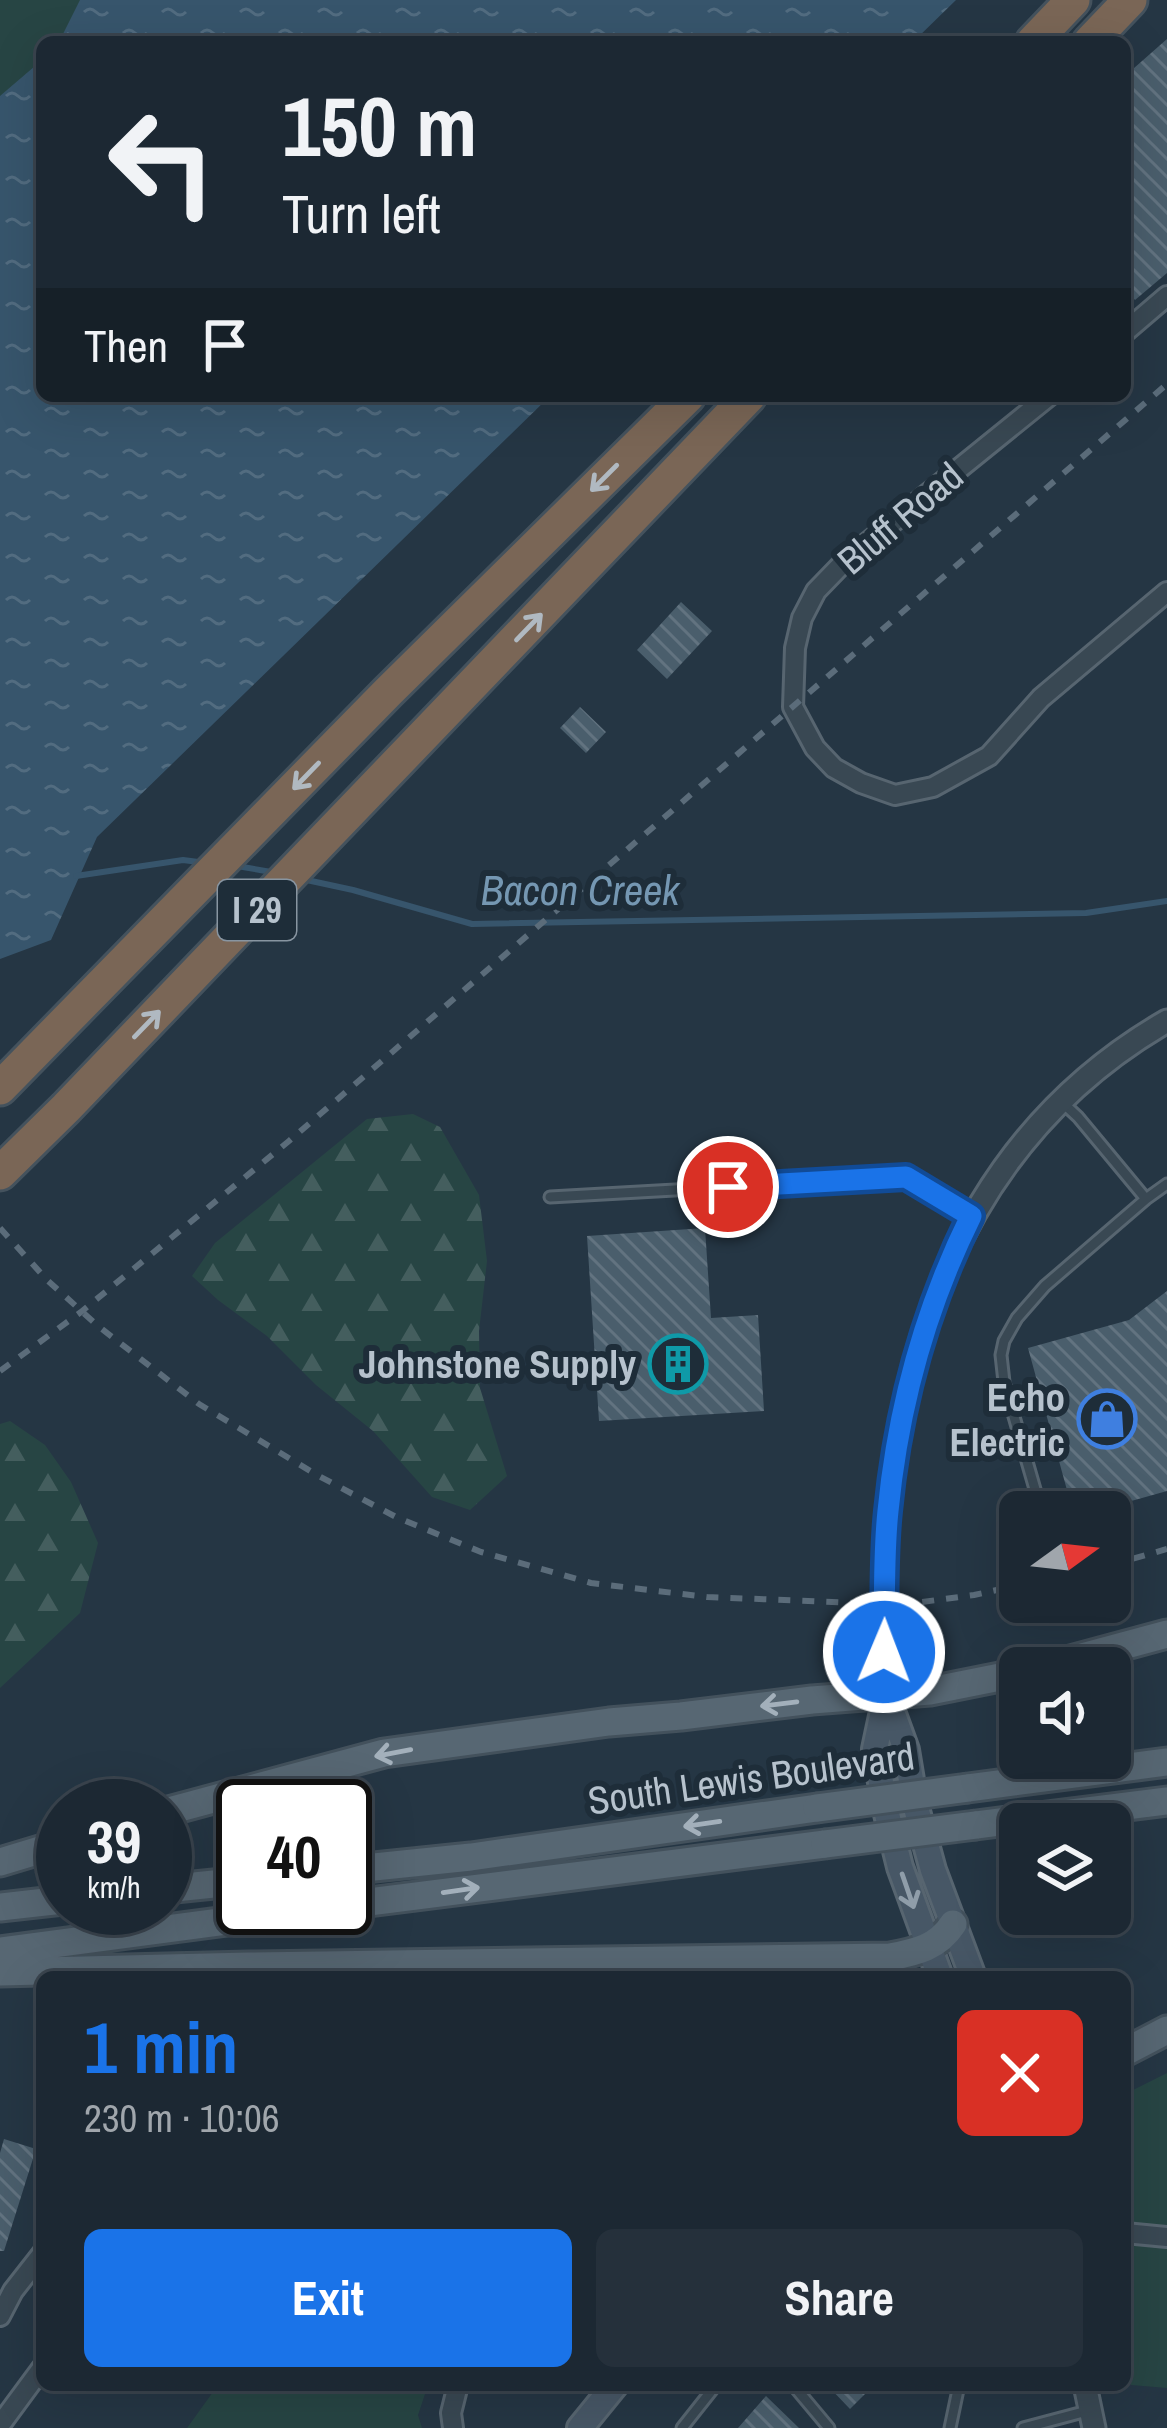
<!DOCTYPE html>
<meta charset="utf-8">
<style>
:root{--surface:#1c2833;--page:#25303b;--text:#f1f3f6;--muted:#a0a6ac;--line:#3a444e;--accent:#1a73e8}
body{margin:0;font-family:"Archivo Narrow",sans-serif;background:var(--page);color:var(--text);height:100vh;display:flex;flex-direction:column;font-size:45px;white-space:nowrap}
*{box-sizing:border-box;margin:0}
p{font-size:39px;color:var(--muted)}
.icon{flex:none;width:66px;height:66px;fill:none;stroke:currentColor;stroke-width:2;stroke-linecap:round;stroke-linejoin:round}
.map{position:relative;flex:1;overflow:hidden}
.details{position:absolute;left:36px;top:1971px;width:1095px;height:420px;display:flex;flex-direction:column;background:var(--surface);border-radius:18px;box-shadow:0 12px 48px #0002,0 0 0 3px var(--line)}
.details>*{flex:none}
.banner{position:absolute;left:36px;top:36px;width:1095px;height:366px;border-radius:18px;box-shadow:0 12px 48px #0002,0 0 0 3px var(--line);background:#1c2833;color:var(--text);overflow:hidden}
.needle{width:78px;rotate:75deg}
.controls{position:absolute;left:999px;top:1491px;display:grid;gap:24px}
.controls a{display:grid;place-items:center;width:132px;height:132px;border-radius:18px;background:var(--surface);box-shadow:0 12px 48px #0002,0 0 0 3px var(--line);font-size:60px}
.speed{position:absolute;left:36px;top:1779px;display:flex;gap:24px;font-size:60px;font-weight:700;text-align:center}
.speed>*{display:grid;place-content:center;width:156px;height:156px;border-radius:50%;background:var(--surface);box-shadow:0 12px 48px #0002,0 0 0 3px var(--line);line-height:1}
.speed small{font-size:30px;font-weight:400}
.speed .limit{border:6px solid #111;border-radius:18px;background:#fff;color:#111}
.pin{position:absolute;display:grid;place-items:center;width:102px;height:102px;color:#fff;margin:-51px;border:6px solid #fff;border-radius:50%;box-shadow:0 3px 12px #0007}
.me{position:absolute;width:132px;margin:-66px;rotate:1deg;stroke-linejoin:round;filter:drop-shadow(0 0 9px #0008)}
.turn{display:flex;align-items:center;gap:42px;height:252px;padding:0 48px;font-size:54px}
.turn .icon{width:156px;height:156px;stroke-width:2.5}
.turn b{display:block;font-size:84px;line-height:102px}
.then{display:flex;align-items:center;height:114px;padding:0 48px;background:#0003;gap:24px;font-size:45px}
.round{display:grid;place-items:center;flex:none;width:126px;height:126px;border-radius:18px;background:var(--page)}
.summary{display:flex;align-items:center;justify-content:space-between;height:204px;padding:0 48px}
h1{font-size:72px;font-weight:700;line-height:90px;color:var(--accent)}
.primary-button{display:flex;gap:24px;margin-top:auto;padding:24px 48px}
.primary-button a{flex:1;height:138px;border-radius:18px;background:var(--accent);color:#fff;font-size:48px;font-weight:700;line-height:138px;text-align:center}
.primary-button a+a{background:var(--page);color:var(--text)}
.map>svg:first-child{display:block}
</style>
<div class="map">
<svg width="1167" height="2428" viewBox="0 0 1167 2428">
<defs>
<pattern id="forest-firs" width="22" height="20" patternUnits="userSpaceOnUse" patternTransform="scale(3)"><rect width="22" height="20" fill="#274544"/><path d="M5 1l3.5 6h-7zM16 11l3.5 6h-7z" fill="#445e5e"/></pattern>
<pattern id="water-ripples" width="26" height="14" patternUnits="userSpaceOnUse" patternTransform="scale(3)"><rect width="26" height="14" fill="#37556c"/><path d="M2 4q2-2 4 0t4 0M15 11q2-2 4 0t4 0" fill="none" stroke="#526c80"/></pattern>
<pattern id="building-back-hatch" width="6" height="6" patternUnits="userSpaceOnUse" patternTransform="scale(3)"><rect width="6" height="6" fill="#4a5e6c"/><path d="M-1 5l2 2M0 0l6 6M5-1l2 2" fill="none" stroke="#627380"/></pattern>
</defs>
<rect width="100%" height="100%" fill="#253644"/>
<path fill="url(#forest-firs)" d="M413 1114 440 1127 479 1195 487 1261 479 1331 480 1388 507 1476 470 1510 432 1497 373 1431 316 1385 267 1336 218 1300 192 1276 215 1243 367 1119Z
M10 1421 45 1445 71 1482 98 1543 80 1613 0 1688V1424Z"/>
<path fill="#274544" d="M0 0H320L273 42H42V248L0 285Z
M1167 2073V2388L1131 2385 1125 2364V2094Z
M218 2385H428L418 2415 422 2428H187Z"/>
<path fill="url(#water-ripples)" d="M80 0H956L913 42H59Z
M42 60V396H550L97 837 51 940 0 959V96Z"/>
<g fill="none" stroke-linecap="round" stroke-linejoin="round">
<path stroke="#37556c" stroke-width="6" d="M237 866 277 873
M76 876 183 860 206 863
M302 879 353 890 472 924 1086 913 1167 901"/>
</g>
<path fill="url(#building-back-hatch)" d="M1167 39V273L1135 300 1125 289V76Z
M681 602 712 631 667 679 637 650Z
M580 707 606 732 586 753 560 728Z
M705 1228 711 1318 758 1315 764 1411 599 1421 587 1236Z
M1167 1291V1491L1092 1512H1073L1028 1348 1129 1320Z
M4 2139 36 2149 4 2251H0V2153Z
M827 2385H874L850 2409Z
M766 2396 799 2428H738Z"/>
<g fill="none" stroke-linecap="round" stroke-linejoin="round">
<g stroke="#576570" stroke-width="15">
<path id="service" d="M1064 1104 1078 1117 1146 1199
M550 1197 906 1177 971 1216
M1039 1503 1004 1382 1001 1355 1004 1341 1017 1318 1045 1286 1146 1199 1167 1184
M793 2385 829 2428
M682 2428 716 2385
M950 2428 959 2385
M1023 2428 1087 2411"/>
</g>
<g stroke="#576570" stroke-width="24">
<path id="minor" d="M1125 332 1167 296
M1049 396 846 560 816 591 802 618 795 648 793 707 815 748 834 768 861 783 895 795 933 787 989 756 1041 698 1167 592
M1125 2233 1167 2237
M0 2316 13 2291 42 2254
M0 2425 42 2368
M453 2428 451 2413 458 2385"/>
</g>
<g stroke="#576570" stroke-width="27">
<path id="tertiary" d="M886 1695C871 1435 924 1161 1167 1021
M1085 2385 1094 2428"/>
</g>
<g stroke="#576570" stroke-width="30">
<path id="secondary" d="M886 1695 906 1750 915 1804 933 1870 973 1977
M886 1697 875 1749 886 1810 900 1867 940 1977
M580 2428 615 2385"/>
</g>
<g stroke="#43515c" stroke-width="33">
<path id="primary" d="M1041 1668 1167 1634
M968 1788 1167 1762
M165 1812 384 1753 609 1722 681 1716 812 1700 930 1691 1020 1673
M976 1825 1167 1801
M0 1862 63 1843
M345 1870 471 1857 817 1808
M165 1889 243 1881
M345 1905 825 1844
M0 1907 63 1900
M0 1951 325 1908
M0 1972 249 1966 890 1957C917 1952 938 1947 953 1924
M1125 2052 1167 2030"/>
</g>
<g stroke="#44525d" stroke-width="39">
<path id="motorway" d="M1033 42 1073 0
M1090 42 1130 0
M0 1088 388 692 688 396
M0 1173 66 1108 749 396"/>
</g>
<use href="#service" stroke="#394853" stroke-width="9"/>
<use href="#minor" stroke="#394853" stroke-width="18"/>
<use href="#tertiary" stroke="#394853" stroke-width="21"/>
<use href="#secondary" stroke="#475766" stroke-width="24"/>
<use href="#primary" stroke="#576773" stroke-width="27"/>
<use href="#motorway" stroke="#7a6656" stroke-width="33"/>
<path stroke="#5b6c7a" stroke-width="6" stroke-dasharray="12 12" stroke-linecap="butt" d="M0 1228 47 1280 98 1326 199 1404 317 1475 396 1517 481 1552 591 1583 707 1597 859 1603 922 1602 974 1595 1020 1585
M0 1371 81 1312 289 1141 1167 384
M1110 1565 1167 1549"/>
<g stroke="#43515c" stroke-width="33" stroke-linecap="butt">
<path id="primary-bridge" d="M817 1808 968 1788
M825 1844 976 1825"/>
</g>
<use href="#primary-bridge" stroke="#576773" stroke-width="27"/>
</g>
<defs><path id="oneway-shaft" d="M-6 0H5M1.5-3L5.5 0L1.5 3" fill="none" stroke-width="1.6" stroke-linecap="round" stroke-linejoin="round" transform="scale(3)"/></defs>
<g stroke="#b0b9c1">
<use href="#oneway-shaft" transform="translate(604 478) rotate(135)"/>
<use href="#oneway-shaft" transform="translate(529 627) rotate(-46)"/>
<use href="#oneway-shaft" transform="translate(306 776) rotate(134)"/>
<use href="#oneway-shaft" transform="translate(147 1024) rotate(-46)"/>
</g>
<g stroke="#a3b0bb">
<use href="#oneway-shaft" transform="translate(779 1704) rotate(173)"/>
<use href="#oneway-shaft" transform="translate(393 1753) rotate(169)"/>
<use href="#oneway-shaft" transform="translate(702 1824) rotate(172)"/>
<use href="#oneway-shaft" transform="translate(461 1890) rotate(-8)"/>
</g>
<use stroke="#8f9da9" href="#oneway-shaft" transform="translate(908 1891) rotate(71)"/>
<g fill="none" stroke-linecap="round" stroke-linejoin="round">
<g stroke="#114b97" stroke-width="30">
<path id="route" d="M728 1187 906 1177 971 1216C925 1309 898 1408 888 1511 883 1558 885 1605 884 1652"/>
</g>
<use href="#route" stroke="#1a73e8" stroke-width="21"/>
</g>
<defs>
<g id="building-ring" transform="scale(3)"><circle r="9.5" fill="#1e2d39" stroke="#0f9aa8" stroke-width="1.5"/><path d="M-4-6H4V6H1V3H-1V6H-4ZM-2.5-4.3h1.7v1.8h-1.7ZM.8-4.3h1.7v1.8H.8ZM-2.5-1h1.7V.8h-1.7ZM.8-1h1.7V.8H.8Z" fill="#0f9aa8"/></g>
<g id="shop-ring" transform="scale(3)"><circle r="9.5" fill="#1e2d39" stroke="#3f7fe0" stroke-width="1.5"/><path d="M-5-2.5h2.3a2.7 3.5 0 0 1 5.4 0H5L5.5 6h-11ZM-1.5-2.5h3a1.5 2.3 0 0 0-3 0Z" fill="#3f7fe0"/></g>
</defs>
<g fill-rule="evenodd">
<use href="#building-ring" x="678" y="1364"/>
<use href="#shop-ring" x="1107" y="1419"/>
</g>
<g text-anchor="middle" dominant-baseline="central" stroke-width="12" stroke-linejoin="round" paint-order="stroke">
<rect fill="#1e2d39" stroke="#8895a1" stroke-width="3" x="218" y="880" width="78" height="60" rx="9"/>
<g font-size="36" font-weight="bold" fill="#b6c2cd">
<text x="257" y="910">I 29</text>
</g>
<g font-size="39" fill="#b6c2cd" stroke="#1e2d39">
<text transform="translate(900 518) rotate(-40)">Bluff Road</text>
<text transform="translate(751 1778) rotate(-8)">South Lewis Boulevard</text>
</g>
<g font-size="39" font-weight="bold" fill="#b6c2cd" stroke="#1e2d39" text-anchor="end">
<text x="636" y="1364">Johnstone Supply</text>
<text x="1065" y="1397">Echo<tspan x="1065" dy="45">Electric</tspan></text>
</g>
<g font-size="42" font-style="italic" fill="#7597b2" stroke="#1e2d39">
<text x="580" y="890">Bacon Creek</text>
</g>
</g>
</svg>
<div class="controls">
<a><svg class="needle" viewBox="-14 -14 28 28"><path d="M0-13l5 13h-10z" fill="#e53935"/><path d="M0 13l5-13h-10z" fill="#a0a6ac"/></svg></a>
<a><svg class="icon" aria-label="sound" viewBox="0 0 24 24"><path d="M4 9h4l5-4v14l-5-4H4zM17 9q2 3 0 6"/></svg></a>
<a><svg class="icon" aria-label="layers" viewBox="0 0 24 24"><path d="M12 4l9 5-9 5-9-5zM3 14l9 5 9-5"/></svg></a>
</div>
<div class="speed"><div>39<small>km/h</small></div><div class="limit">40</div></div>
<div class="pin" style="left:728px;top:1187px;background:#d93025"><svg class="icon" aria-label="arrive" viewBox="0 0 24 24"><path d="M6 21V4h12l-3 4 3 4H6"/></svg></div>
<svg class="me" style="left:884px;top:1652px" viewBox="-20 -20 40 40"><circle r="17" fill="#1a73e8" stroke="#fff" stroke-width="3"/><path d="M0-11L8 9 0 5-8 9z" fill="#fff"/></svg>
<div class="banner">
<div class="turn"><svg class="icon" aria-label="left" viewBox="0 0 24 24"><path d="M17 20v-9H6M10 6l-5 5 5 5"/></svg><div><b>150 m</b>Turn left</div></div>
<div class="then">Then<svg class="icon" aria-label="arrive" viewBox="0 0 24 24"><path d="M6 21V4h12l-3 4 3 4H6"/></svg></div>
</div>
<section class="details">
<div class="summary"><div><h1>1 min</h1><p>230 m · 10:06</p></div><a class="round" style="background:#d93025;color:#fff"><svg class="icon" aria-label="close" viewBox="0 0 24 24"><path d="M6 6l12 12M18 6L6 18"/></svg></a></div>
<div class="primary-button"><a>Exit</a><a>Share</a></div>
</section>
</div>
